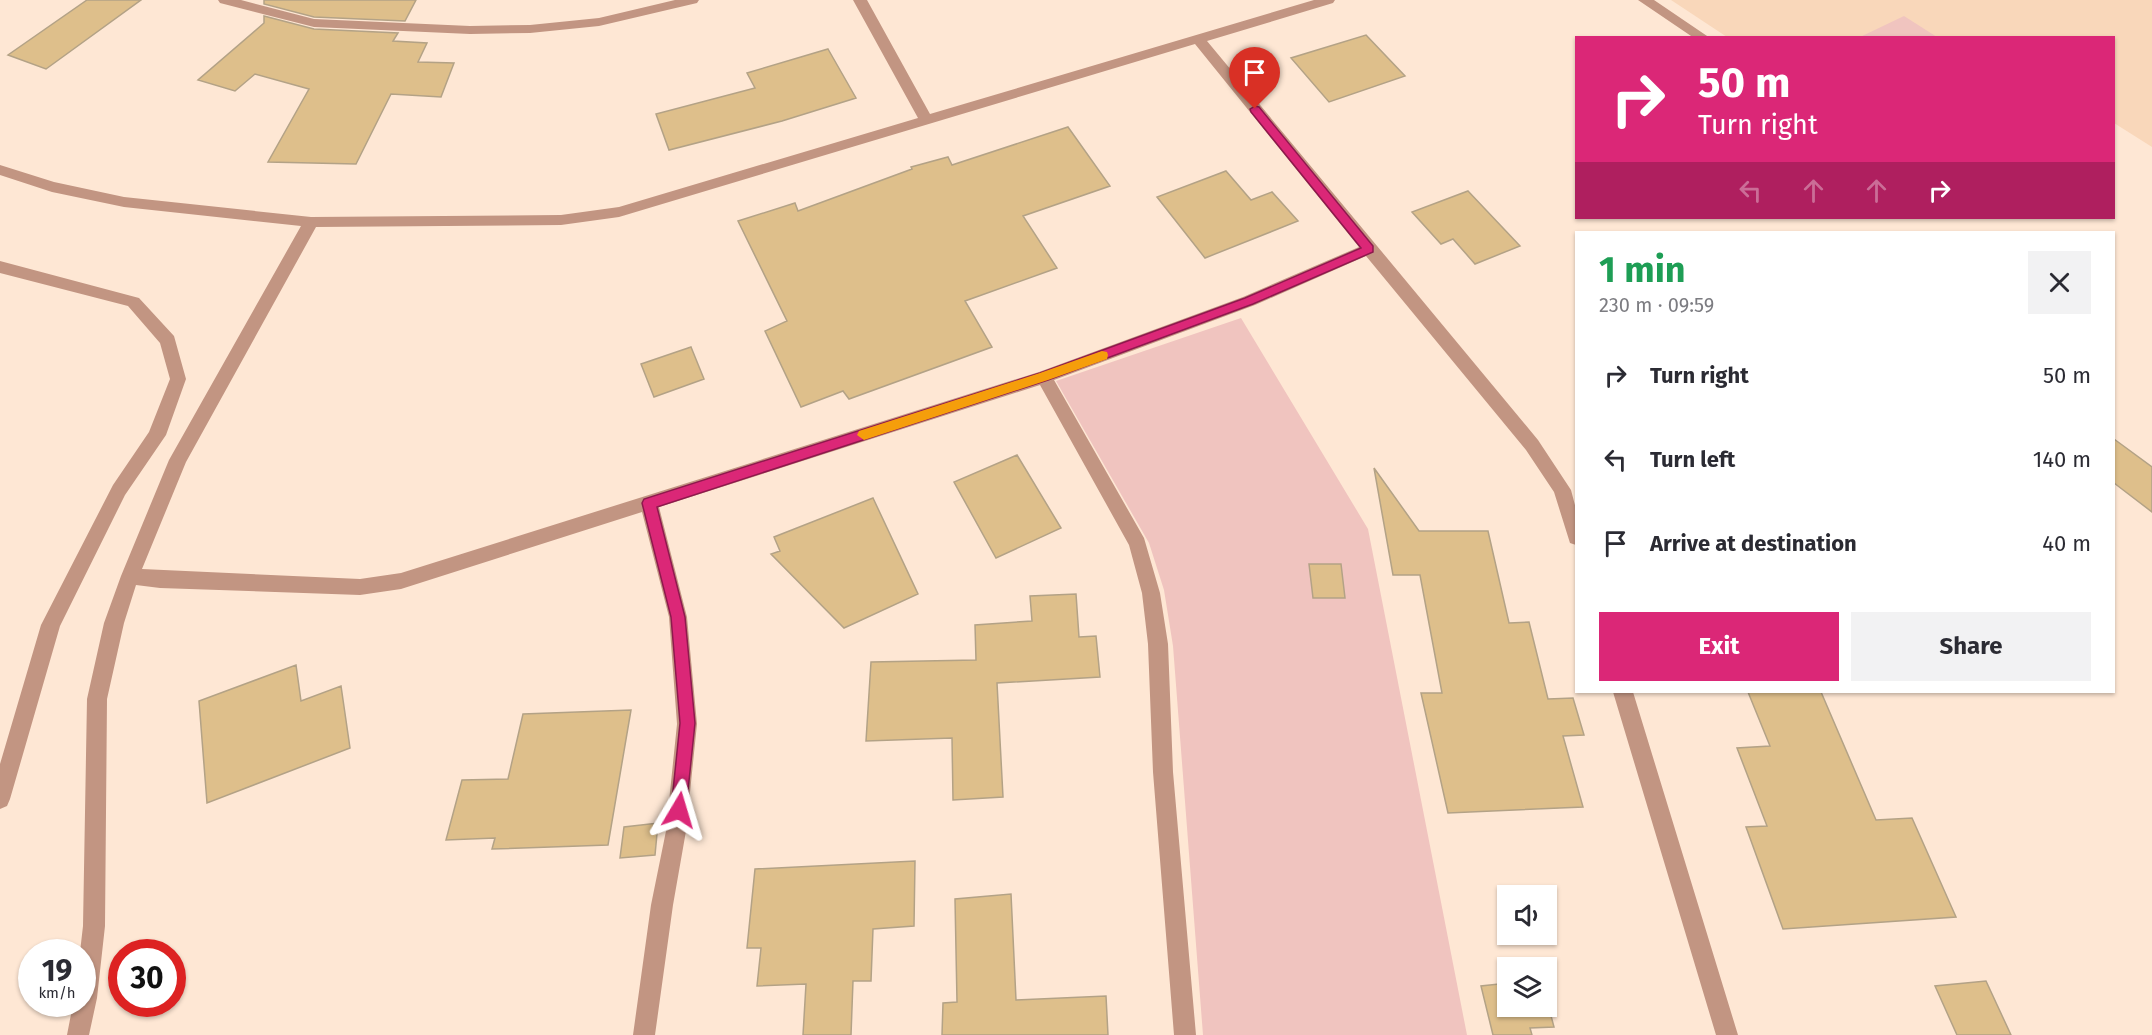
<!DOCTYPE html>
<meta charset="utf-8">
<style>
:root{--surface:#fff;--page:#f2f2f3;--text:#2b2b33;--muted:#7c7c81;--accent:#db2777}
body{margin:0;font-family:"Fira Sans",sans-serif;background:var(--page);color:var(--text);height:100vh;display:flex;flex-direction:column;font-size:22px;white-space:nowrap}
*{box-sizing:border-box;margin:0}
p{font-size:20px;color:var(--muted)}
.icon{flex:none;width:33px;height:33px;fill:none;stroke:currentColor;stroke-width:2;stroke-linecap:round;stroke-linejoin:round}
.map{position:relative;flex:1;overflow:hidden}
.drawer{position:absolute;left:1575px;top:231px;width:540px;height:462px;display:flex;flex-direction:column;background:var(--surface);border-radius:0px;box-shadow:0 2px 4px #0004}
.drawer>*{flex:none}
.hud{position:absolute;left:1575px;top:36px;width:540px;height:183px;border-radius:0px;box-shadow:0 2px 4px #0004;background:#db2777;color:#fff;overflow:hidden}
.controls{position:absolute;left:1497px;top:885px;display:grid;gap:12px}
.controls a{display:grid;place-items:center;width:60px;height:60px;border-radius:0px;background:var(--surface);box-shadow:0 2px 4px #0004;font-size:30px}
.speed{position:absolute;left:18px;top:939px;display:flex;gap:12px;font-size:30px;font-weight:700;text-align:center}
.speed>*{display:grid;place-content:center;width:78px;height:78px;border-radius:50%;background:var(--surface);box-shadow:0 2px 4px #0004;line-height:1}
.speed small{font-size:15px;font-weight:400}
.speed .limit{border:9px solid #d22;background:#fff;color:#111}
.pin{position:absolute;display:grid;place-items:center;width:51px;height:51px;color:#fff;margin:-62px -26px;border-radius:50% 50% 50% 0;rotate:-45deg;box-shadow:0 0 6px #0007}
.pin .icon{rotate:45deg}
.me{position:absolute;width:66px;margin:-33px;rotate:7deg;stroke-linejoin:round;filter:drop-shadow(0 0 4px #0008)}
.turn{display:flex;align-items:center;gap:21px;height:126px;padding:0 24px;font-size:27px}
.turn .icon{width:78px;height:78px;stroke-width:2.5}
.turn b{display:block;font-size:42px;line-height:51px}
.lanes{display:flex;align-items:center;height:57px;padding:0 24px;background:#0003;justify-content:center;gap:30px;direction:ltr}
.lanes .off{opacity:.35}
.round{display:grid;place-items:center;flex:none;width:63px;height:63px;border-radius:0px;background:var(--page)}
.headline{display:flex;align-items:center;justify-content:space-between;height:102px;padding:0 24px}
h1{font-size:36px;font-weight:700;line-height:45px;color:#1e9e55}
.action{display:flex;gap:12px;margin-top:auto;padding:12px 24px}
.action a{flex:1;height:69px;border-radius:0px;background:var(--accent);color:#fff;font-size:24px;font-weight:700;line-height:69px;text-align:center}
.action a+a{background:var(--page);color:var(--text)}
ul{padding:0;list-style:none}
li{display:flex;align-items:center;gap:18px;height:84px;padding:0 24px}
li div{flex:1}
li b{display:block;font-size:22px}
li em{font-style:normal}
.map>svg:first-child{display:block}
</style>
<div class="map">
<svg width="2152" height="1035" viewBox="0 0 2152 1035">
<rect width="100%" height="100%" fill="#fee7d4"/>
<path fill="#f9d7ba" d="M1671 0H2152V147L2114 123V38L1727 37Z"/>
<path fill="#f0c4bf" d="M1904 16 1937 37H1860Z
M1241 318 1368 529 1467 1035H1203L1173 646 1164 590 1149 543 1056 381Z"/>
<path fill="#debf8b" stroke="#b3a286" stroke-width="1.5" d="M87 0H141L46 69 8 55Z
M264 0H416L405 21 314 17 264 4Z
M264 16 314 29 398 33 393 41 427 43 418 62 454 63 441 97 391 94 356 164 268 162 309 89 255 74 235 91 198 80 264 23Z
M1366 35 1405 76 1329 102 1291 58Z
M828 49 856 98 782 121 669 150 656 114 755 88 747 73Z
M1068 127 1110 186 1023 216 1057 268 965 301 992 347 849 399 843 391 801 407 765 331 787 321 738 221 795 203 798 211 912 169 911 167 948 157 952 165Z
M1226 171 1251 200 1272 192 1298 221 1205 258 1157 197Z
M1468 191 1520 246 1475 264 1453 239 1441 244 1412 212Z
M691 347 704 379 654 397 641 364Z
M2114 439 2152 467V512L2114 483Z
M1017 455 1061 528 996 558 954 482Z
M1374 468 1419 531H1488L1509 623 1529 622 1548 699 1573 698 1584 735 1563 736 1583 807 1448 813 1421 693H1442L1420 575H1393Z
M873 498 918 594 844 628 771 554 780 551 774 537Z
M1309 564H1341L1345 598H1313Z
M1076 594 1079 637 1096 636 1100 677 997 683 1003 797 953 800 952 738 866 741 871 662 976 660 975 625 1032 621 1030 596Z
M296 665 301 701 341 686 350 748 207 803 199 701Z
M1748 692H1821L1876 820 1912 818 1956 917 1783 929 1746 827 1767 826 1737 748 1770 746Z
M631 710 608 845 492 849 495 838 446 840 462 780 508 779 523 714Z
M658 823 655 855 620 858 624 827Z
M915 861 914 926 873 929 871 981H853L851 1035H803L806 984 757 986 761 948H747L755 869Z
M1011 894 1016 1000 1106 996 1108 1035H942L943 1003 957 1002 955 899Z
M1986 981 2011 1035H1957L1935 986Z
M1508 983V1006H1546V997L1554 1027 1530 1028 1532 1035H1493L1481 986Z"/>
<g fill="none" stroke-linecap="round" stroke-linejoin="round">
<path fill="#c29582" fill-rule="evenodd" d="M218 0H241L314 19 470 26 530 25 599 18 675 0H699L697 3 599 26 530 33 470 34 314 27 220 3Z
M853 0H867L930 114 1314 0H1335L1333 3 1207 41 1538 440 1571 490 1576 509V545L1570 543 1554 492 1526 450 1366 256 1255 305 1054 380 1144 538 1160 593 1168 644 1173 772 1196 1035H1174L1153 772 1148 644 1142 593 1129 545 1040 385 659 507 687 617 697 724 686 831 673 905 655 1035H633L651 905 666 831 677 724 669 617 642 512 401 589 360 595 160 588 136 585 124 623 107 699 105 926 97 998 89 1035H67L73 1004H82V952H80L83 926 87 699 104 623 121 576 169 460 301 226 124 207 52 192 0 175V165L54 182 124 197 311 217 561 215 619 207 918 118ZM1195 44 1359 247 1243 297 1039 372 401 573 360 579 142 569 186 462 316 227 561 225 619 217Z
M1638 0H1654L1710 38H1694Z
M0 261 139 298 174 336 186 379 166 435 125 495 60 626 10 799 7 806 0 809V764L41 625 113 485 149 432 170 379 160 343 128 306 0 273Z
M1613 692H1633L1738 1035H1716Z"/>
</g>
<path fill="#db2777" stroke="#8e194d" stroke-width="1.5" d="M1255 106 1259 107 1373 246V252L1253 304 1048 380 657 507 685 617 695 723 686 810 684 816 679 818 673 816 671 810 680 723 671 617 642 503 644 499 1040 373 1245 298 1361 248 1251 112 1250 109Z"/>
<path fill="#f59e0b" d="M1102 351 1107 352 1108 355 1107 359 1048 380 864 440 857 435 859 431 1040 373Z"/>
</svg>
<div class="controls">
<a><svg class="icon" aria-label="sound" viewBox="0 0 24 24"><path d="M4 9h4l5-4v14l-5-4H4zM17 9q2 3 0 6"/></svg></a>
<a><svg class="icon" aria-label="layers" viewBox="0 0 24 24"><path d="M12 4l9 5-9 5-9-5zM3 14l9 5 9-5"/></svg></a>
</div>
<div class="speed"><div>19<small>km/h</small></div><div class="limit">30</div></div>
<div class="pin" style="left:1255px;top:109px;background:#d93025"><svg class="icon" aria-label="arrive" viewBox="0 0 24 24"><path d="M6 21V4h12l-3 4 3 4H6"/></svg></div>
<svg class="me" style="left:679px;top:810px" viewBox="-20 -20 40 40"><path d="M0-17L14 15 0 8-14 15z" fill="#db2777" stroke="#fff" stroke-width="4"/></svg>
<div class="hud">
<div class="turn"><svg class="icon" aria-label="right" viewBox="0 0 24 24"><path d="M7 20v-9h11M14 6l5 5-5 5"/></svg><div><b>50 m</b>Turn right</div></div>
<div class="lanes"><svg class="icon off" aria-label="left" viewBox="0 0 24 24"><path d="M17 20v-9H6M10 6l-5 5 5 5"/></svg><svg class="icon off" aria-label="ahead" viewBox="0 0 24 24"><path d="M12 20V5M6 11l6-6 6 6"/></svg><svg class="icon off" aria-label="ahead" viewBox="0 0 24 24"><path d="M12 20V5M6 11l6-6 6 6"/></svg><svg class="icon" aria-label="right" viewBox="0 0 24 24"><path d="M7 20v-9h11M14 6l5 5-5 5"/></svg></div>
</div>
<section class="drawer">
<div class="headline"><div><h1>1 min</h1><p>230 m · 09:59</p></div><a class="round"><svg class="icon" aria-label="close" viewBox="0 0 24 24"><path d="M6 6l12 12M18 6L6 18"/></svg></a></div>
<ul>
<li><svg class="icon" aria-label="right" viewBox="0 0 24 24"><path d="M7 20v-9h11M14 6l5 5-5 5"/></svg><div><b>Turn right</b></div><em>50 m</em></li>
<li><svg class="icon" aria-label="left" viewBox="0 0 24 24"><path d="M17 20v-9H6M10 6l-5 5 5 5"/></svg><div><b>Turn left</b></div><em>140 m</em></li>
<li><svg class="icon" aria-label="arrive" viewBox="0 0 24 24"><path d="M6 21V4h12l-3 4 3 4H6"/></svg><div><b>Arrive at destination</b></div><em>40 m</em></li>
</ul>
<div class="action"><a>Exit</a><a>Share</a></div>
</section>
</div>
